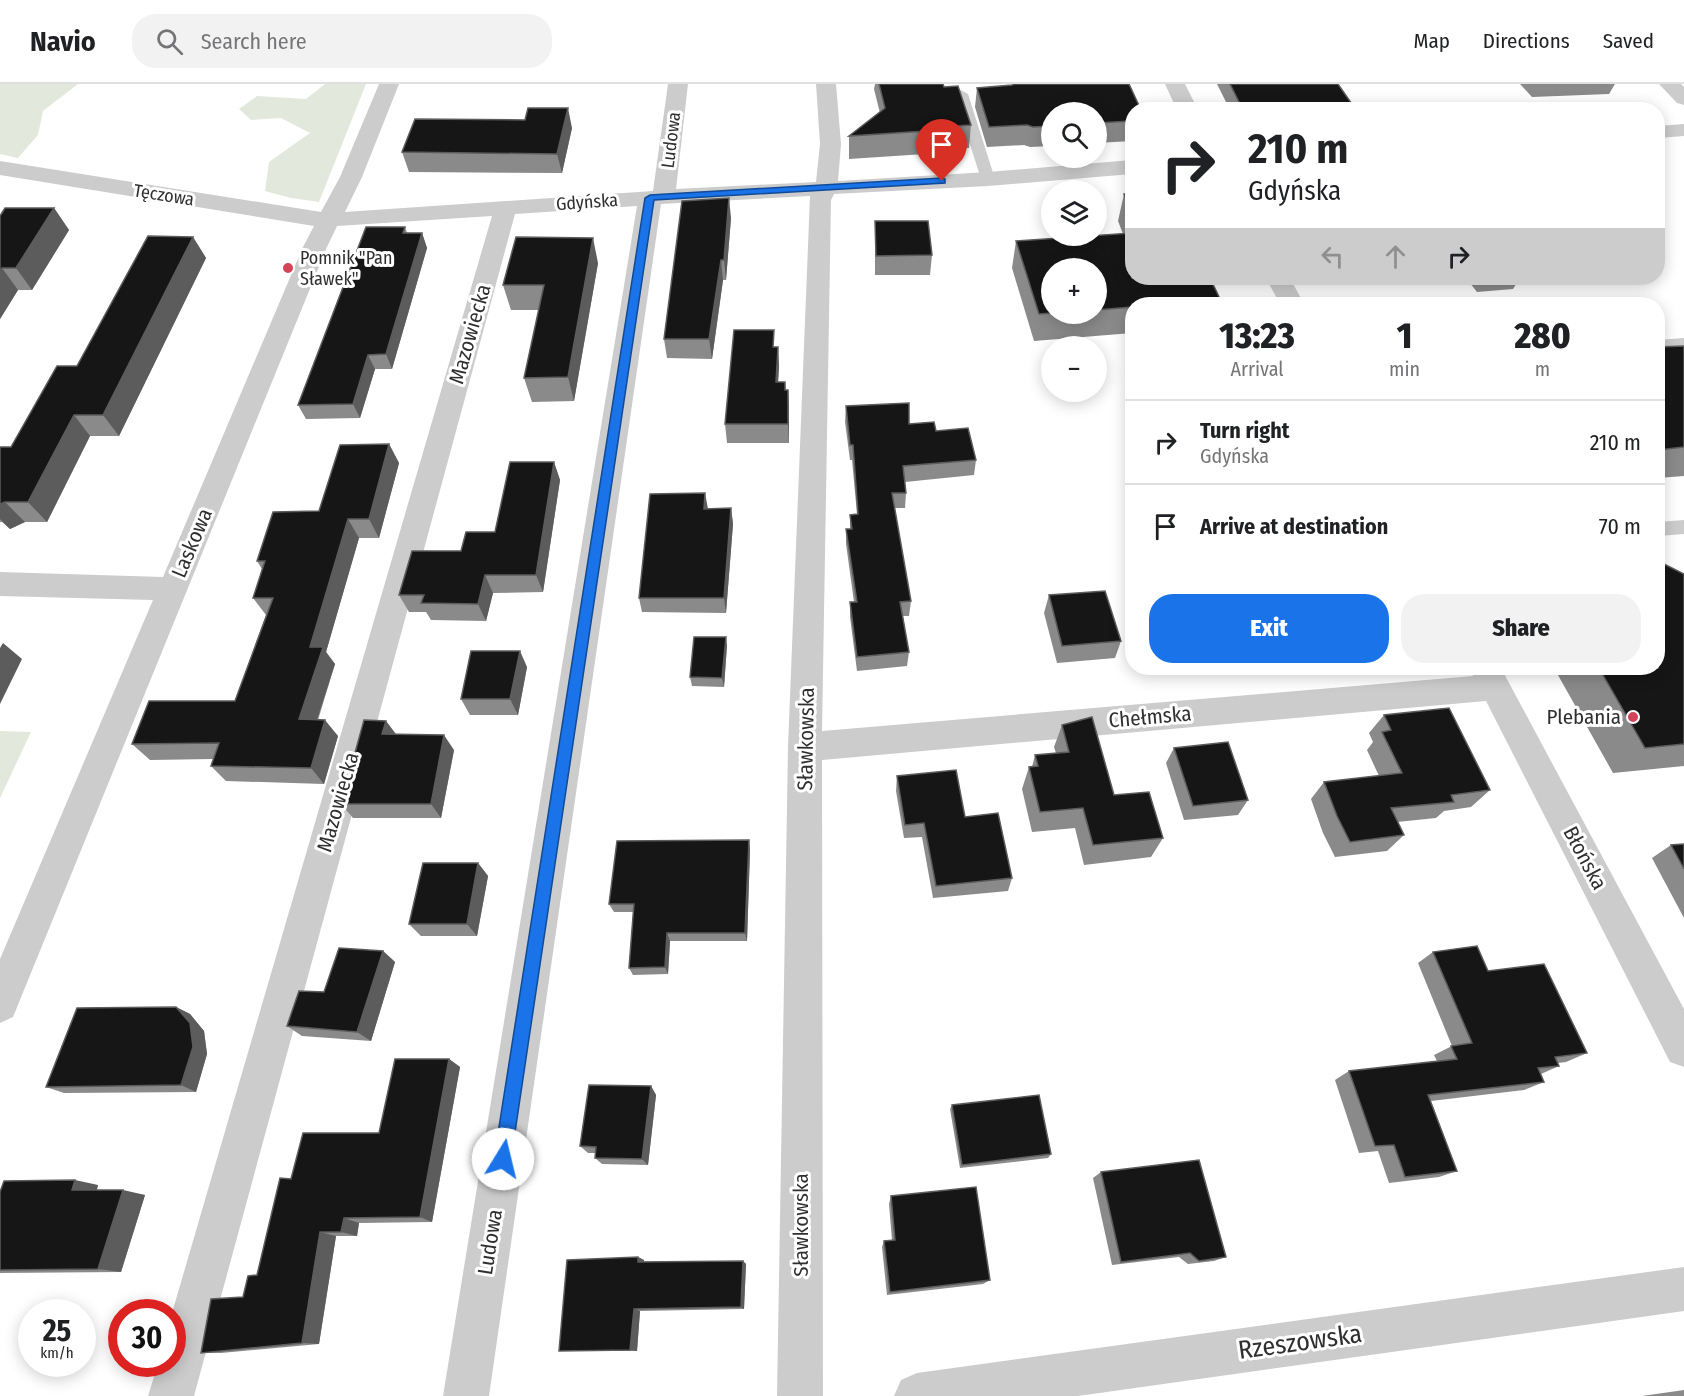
<!DOCTYPE html>
<meta charset="utf-8">
<style>
:root{--surface:#fff;--page:#f2f2f2;--text:#202124;--muted:#757577;--line:#e0e0e0;--accent:#1a73e8}
body{margin:0;font-family:"Fira Sans Condensed",sans-serif;background:var(--page);color:var(--text);height:100vh;display:flex;flex-direction:column;font-size:22px;white-space:nowrap}
*{box-sizing:border-box;margin:0}
p{font-size:20px;color:var(--muted)}
.icon{flex:none;width:33px;height:33px;fill:none;stroke:currentColor;stroke-width:2;stroke-linecap:round;stroke-linejoin:round}
.map{position:relative;flex:1;overflow:hidden}
.drawer{position:absolute;left:1125px;top:213px;width:540px;height:378px;display:flex;flex-direction:column;background:var(--surface);border-radius:24px;box-shadow:0 3px 15px #0003}
.drawer>*{flex:none}
.hud{position:absolute;left:1125px;top:18px;width:540px;height:183px;border-radius:24px;box-shadow:0 3px 15px #0003;background:#fff;color:var(--text);overflow:hidden}
.controls{position:absolute;left:1041px;top:18px;display:grid;gap:12px}
.controls a{display:grid;place-items:center;width:66px;height:66px;border-radius:50%;background:var(--surface);box-shadow:0 3px 15px #0003;font-size:30px}
.speed{position:absolute;left:18px;top:1215px;display:flex;gap:12px;font-size:30px;font-weight:700;text-align:center}
.speed>*{display:grid;place-content:center;width:78px;height:78px;border-radius:50%;background:var(--surface);box-shadow:0 3px 15px #0003;line-height:1}
.speed small{font-size:15px;font-weight:400}
.speed .limit{border:9px solid #d22;background:#fff;color:#111}
.pin{position:absolute;display:grid;place-items:center;width:51px;height:51px;color:#fff;margin:-62px -26px;border-radius:50% 50% 50% 0;rotate:-45deg;box-shadow:0 0 6px #0007}
.pin .icon{rotate:45deg}
.me{position:absolute;width:66px;margin:-33px;rotate:9deg;stroke-linejoin:round;filter:drop-shadow(0 0 4px #0008)}
.turn{display:flex;align-items:center;gap:21px;height:126px;padding:0 24px;font-size:27px}
.turn .icon{width:78px;height:78px;stroke-width:2.5}
.turn b{display:block;font-size:42px;line-height:51px}
.lanes{display:flex;align-items:center;height:57px;padding:0 24px;background:#0003;justify-content:center;gap:30px;direction:ltr}
.lanes .off{opacity:.35}
.eta{display:flex;justify-content:space-evenly;align-items:center;height:102px;text-align:center}
.eta b{font-size:36px;font-weight:800;line-height:42px}
.primary-button{display:flex;gap:12px;margin-top:auto;padding:12px 24px}
.primary-button a{flex:1;height:69px;border-radius:24px;background:var(--accent);color:#fff;font-size:24px;font-weight:800;line-height:69px;text-align:center}
.primary-button a+a{background:var(--page);color:var(--text)}
ul{padding:0;list-style:none}
li{display:flex;align-items:center;gap:18px;height:84px;padding:0 24px;border-top:2px solid var(--line)}
li div{flex:1}
li b{display:block;font-size:22px}
li em{font-style:normal}
header{display:flex;align-items:center;gap:36px;box-sizing:border-box;height:84px;padding:0 30px;background:var(--surface);border-bottom:2px solid var(--line)}
header strong{font-size:28px}
nav{display:flex;gap:33px;margin-inline-start:auto;font-size:21px}
.search{width:420px;height:54px;background:var(--page);display:flex;align-items:center;gap:15px;box-sizing:border-box;padding:0 21px;border-radius:24px;color:var(--muted);font-size:22px}
.map>svg:first-child{display:block}
</style>
<header>
<strong>Navio</strong>
<div class="search"><svg class="icon" aria-label="search" viewBox="0 0 24 24"><circle cx="10" cy="10" r="6"/><path d="M15 15l6 6"/></svg>Search here</div>
<nav><a>Map</a><a>Directions</a><a>Saved</a></nav>
</header>
<div class="map">
<svg width="1684" height="1312" viewBox="0 0 1684 1312">
<rect width="100%" height="100%" fill="#fff"/>
<path fill="#e3e8dc" d="M0 0H78L43 27 38 51 18 74 0 70Z
M325 0H366L319 118 291 114 265 107 269 78 310 49 281 34 251 36 239 25 257 12 306 15Z
M0 647 31 648 0 714Z"/>
<g fill="none" stroke-linecap="round" stroke-linejoin="round">
<path fill="#ccc" fill-rule="evenodd" d="M961 6 968 10 995 95 993 98 988 99 981 95 954 10Z
M1684 254V264L1658 266V256Z
M1684 436V450L1658 452V438Z"/>
<path fill="#ccc" fill-rule="evenodd" d="M379 0H399L362 93 345 128 653 107 668 0H688L676 105 816 98 820 60 816 0H836L841 60 838 97 988 88 1132 76V90L988 102 834 110 831 116 822 647 1473 592 1471 584H1501L1684 925V983L1670 978 1486 617 822 676 823 1312H777L788 663 810 112 661 120 489 1312H443L637 122 515 130 194 1312H148L158 1280H172V1229L492 132 337 142 327 163 13 933 0 939V875L153 516 0 512V488L163 493 303 163 314 142 0 91V77L321 128 340 93Z
M1165 0H1185L1198 26H1177Z
M1684 40V52L1658 54V42Z
M1266 194H1290L1304 220H1280Z
M1684 1183V1227L1078 1312H894L901 1296 917 1289Z"/>
<path fill="#ccc" fill-rule="evenodd" d="M1659 0H1681L1684 3V21L1677 19Z"/>
</g>
<path fill="#8a8a8a" fill-rule="evenodd" d="M875 0H943L944 3 971 41 969 64H956L955 68 849 75V52L880 29 874 5Z
M1217 0H1338L1354 23 1353 26H1230Z
M1520 0H1615L1609 10 1532 13Z
M977 4 1132 26V57L1096 59V28H1052V62L1030 63 1024 61 987 63 975 23Z
M525 36 572 44 562 89 409 88 402 68Z
M1132 109V194L1221 217 1219 220H1132V249L1034 257 1012 184 1016 157 1123 150 1118 137 1124 110ZM1096 184V230H1052Z
M54 124 69 146 32 206H18L0 235V132Z
M731 134 726 196H723L712 275 667 274 664 255Z
M875 137 932 171 930 191H875Z
M405 143 407 149H422L427 164 392 285H375L360 334 306 335 298 321Z
M193 153 206 174 119 352H90L47 438H25L10 445 2 438H0V363H11L77 282Z
M598 179 574 317 532 318 524 294 539 226H511L503 201Z
M1466 194H1520L1513 205 1477 208Z
M1684 262V392L1658 394V263Z
M775 263H778L779 282 778 298H785L786 306H788L789 325V359H727L725 340Z
M846 322 909 340 936 347 976 376 974 391 905 398 906 409 905 424H894L911 517 909 532H903L909 568 907 582 857 587 850 533V518H854L846 460V445H850V431L857 430 852 376H850L845 338Z
M389 360 399 379 379 454H359L326 568 335 580 318 636 338 652 324 700 226 697 211 682 213 675 150 676 132 660 235 617 266 531 253 514 262 485 257 477 319 427Z
M554 378 560 396 543 508 493 509 486 537 431 536 426 528H409L399 511 461 467 495 448Z
M731 424 733 440 726 529 642 528 639 514 708 425Z
M1684 490V682L1613 689 1554 584H1658Z
M1049 511 1121 557 1115 574 1057 579 1044 529Z
M727 561 724 603 692 602 690 593Z
M527 583 518 631H470L461 615Z
M1384 631 1490 706 1471 723 1444 727 1436 734 1397 738 1404 751 1387 767 1335 773 1323 749 1311 715 1324 698 1379 692 1367 666 1373 658 1369 649Z
M386 637 396 650 454 666 441 734H353L341 720Z
M1062 641 1114 711 1163 754 1151 773 1084 781 1075 744 1032 748 1022 705 1029 683H1032L1035 671 1056 669 1054 663Z
M1174 664 1248 716 1238 731 1184 736 1166 679Z
M897 692 965 733 1012 794 1008 807 933 814 922 753 904 754 896 707Z
M749 756 750 766 747 857H670L668 890 633 891 629 884 633 828H614L609 820Z
M1684 760V834L1652 774 1671 761Z
M478 779 488 792 477 852H421L409 840Z
M383 867 395 878 371 957 302 952 287 942 324 908Z
M1433 868 1488 887 1587 969 1566 978 1558 979 1559 982 1541 990 1544 998 1524 1006 1431 1017 1457 1087 1439 1093 1389 1099 1378 1067 1359 1069 1335 996 1349 987 1437 977 1434 971 1452 962 1418 879Z
M176 923 190 930 204 947 207 970 196 1008 64 1009 46 1003Z
M449 975 460 983 432 1138 359 1139 357 1152H336L319 1260 221 1269H201L243 1213 257 1191 291 1095 379 1049Z
M651 1002 656 1011 648 1081 602 1080 595 1074V1069H588L580 1062Z
M952 1021 1051 1070 1048 1074 960 1084 950 1025Z
M1101 1088 1226 1173 1214 1177 1188 1180 1179 1173 1112 1181 1093 1094Z
M98 1101 97 1106 145 1111 121 1188 0 1189V1108Z
M891 1112 990 1196 983 1200 887 1211 882 1163 884 1157 892 1156 889 1120Z
M638 1173 644 1176V1178L743 1177 746 1180 744 1225 640 1227 637 1267H559Z
M1684 1306V1312H1642Z"/>
<path fill="#5c5c5c" d="M568 24 572 44 562 89 557 70Z
M729 114 731 134 726 196 724 176Z
M54 124 69 146 32 206 16 184Z
M422 149 427 164 392 285 386 270Z
M193 153 206 174 119 352 103 331Z
M593 154 598 179 574 317 568 293Z
M721 176 723 196 712 275 709 255Z
M2 184 18 206 0 235V187Z
M778 263 779 282 777 317 776 298Z
M368 271 375 285 360 334 353 320Z
M788 306 789 325V359L788 340Z
M74 331 90 352 47 438 28 418Z
M389 360 399 379 379 454 369 435Z
M554 378 560 396 543 508 536 491Z
M705 409 708 425H704Z
M5 418 25 438 10 445 0 435V420Z
M731 424 733 440 726 529 724 514Z
M348 435 359 454 326 568 335 580 312 651 299 635 310 563Z
M485 491 493 509 486 537 478 520Z
M726 553 727 561 724 603 722 594Z
M3 559 22 575 0 620V564Z
M520 567 527 583 518 631 510 615Z
M325 636 338 652 324 700 311 684Z
M386 637 397 652 382 650Z
M444 651 454 666 441 734 431 720Z
M749 756 750 766 747 857 745 849Z
M478 779 488 792 477 852 467 840Z
M667 849 670 857 668 890 665 883Z
M383 867 395 878 371 957 357 948Z
M176 923 190 930 204 947 207 970 196 1008 181 1001Z
M449 975 460 983 432 1138 420 1133Z
M651 1002 656 1011 648 1081 642 1075Z
M75 1096 98 1101 95 1111 72 1106Z
M123 1106 145 1111 121 1188 98 1185Z
M344 1134 359 1139 357 1152 341 1148Z
M320 1148 336 1152 319 1260 302 1259Z
M638 1173 644 1176V1181L638 1178Z
M743 1177 746 1180 744 1225 741 1223Z
M634 1225 640 1227 637 1267 630 1266Z"/>
<path fill="#161616" stroke="#5c5c5c" stroke-width="1.5" d="M879 0H943L944 3 958 2 971 41 956 42 957 45 849 52 885 24Z
M1014 0H1129L1141 26H1132V37L1096 39V28H1052V42L1033 43 1027 41 989 43 977 4 1012 1Z
M1230 0H1338L1354 23 1314 26H1243Z
M528 24H568L557 70 402 68 415 35 525 36Z
M1132 109V130L1124 110Z
M729 114 724 176H721L709 255H664L682 117Z
M5 124H54L16 184H2L0 187V132Z
M875 137H928L932 171 876 172Z
M366 143H405L403 149H422L386 270 368 271 353 320 298 321Z
M1132 149V194H1210L1221 217 1171 220H1132V223L1096 226V184H1052V229L1039 230 1016 157Z
M148 152 193 153 103 331H74L28 418H5L0 420V363H11L57 282H77Z
M516 153 593 154 568 293 524 294 544 201H503Z
M1495 218 1494 220H1464Z
M734 246H774L773 263H778L776 298H785V306H788V340H725Z
M1684 262V363L1658 366V263Z
M909 319V340L934 338 936 347 968 344 976 376 903 382 906 409H892L911 517 900 518 909 568 857 573 850 518H857L846 445H852L850 431 858 430 853 361H850L846 322Z
M389 360 369 435H348L310 563H323L299 635 325 636 311 684 211 682 219 659 132 660 149 617H235L273 514H253L265 477H257L273 428 319 427 340 361Z
M510 378H554L536 491H485L478 520 421 519 424 511H399L412 467H461L466 448H495Z
M705 409 704 425 731 424 724 514H639L650 410Z
M1658 477 1684 490V660L1645 664 1599 584H1658Z
M1105 507 1121 557 1062 562 1049 511Z
M694 553H726L722 594 690 593Z
M471 567H520L510 615H461Z
M1449 624 1490 706 1451 711 1454 718 1391 724 1404 751 1350 758 1337 732 1324 698 1402 689 1382 648 1391 646 1384 631Z
M1092 633 1114 711 1149 708 1163 754 1093 761 1083 724 1040 728 1029 683 1038 682 1035 671 1069 668 1062 641Z
M364 636 386 637 382 650 444 651 431 720H341Z
M1228 658 1248 716 1193 722 1174 664Z
M956 686 965 733 998 729 1012 794 936 802 924 739 905 741 897 692Z
M749 756 745 849H667L665 883 629 884 634 820H609L617 757Z
M1684 760V785L1671 761Z
M423 779H478L467 840H409Z
M1477 862 1488 887 1544 880 1587 969 1555 973 1559 982 1538 984 1544 998 1428 1011 1457 1087 1405 1093 1394 1061 1375 1062 1349 987 1457 975 1451 962 1472 959 1433 868Z
M339 864 383 867 357 948 287 942 299 907 324 908Z
M176 923 190 939 193 963 181 1001 46 1003 77 924Z
M395 975H449L420 1133 344 1134 341 1148H320L302 1259 201 1269 211 1215 243 1213 248 1192 257 1191 280 1094 291 1095 303 1049H379Z
M589 1001 651 1002 642 1075 595 1074 596 1063 580 1062Z
M1039 1011 1051 1070 962 1081 952 1021Z
M1199 1076 1226 1173 1199 1177 1190 1169 1121 1178 1101 1088Z
M75 1096 72 1106H123L98 1185 0 1186V1108L4 1097Z
M976 1103 990 1196 890 1208 884 1157 895 1156 891 1112Z
M638 1173V1178L743 1177 741 1223 634 1225 630 1266 559 1267 567 1176Z"/>
<path fill="#1a73e8" stroke="#114b97" stroke-width="1.5" d="M942 94 945 95V99L654 116 511 1075 509 1081 503 1083 497 1081 494 1075 645 114 650 111Z"/>
<g fill="#d54358" stroke="#fff" stroke-width="2">
<circle cx="288" cy="184" r="6"/>
<circle cx="1633" cy="633" r="6"/>
</g>
<g text-anchor="middle" dominant-baseline="central" stroke-width="6" stroke-linejoin="round" paint-order="stroke">
<g font-size="18" fill="#2f2f2f" stroke="#fff">
<text transform="translate(671 56) rotate(-83)">Ludowa</text>
<text transform="translate(164 111) rotate(9)">Tęczowa</text>
<text transform="translate(587 118) rotate(-4)">Gdyńska</text>
</g>
<g font-size="18" fill="#2f2f2f" stroke="#fff" text-anchor="start">
<text x="300" y="174">Pomnik "Pan<tspan x="300" dy="21">Sławek"</tspan></text>
</g>
<g font-size="21" fill="#2f2f2f" stroke="#fff">
<text transform="translate(470 250) rotate(-74)">Mazowiecka</text>
<text transform="translate(192 459) rotate(-67)">Laskowa</text>
<text transform="translate(1150 633) rotate(-5)">Chełmska</text>
<text transform="translate(806 655) rotate(-89)">Sławkowska</text>
<text transform="translate(338 718) rotate(-74)">Mazowiecka</text>
<text transform="translate(1585 774) rotate(62)">Błońska</text>
<text transform="translate(801 1141) rotate(-90)">Sławkowska</text>
<text transform="translate(490 1158) rotate(-81)">Ludowa</text>
</g>
<g font-size="21" fill="#2f2f2f" stroke="#fff" text-anchor="end">
<text x="1621" y="633">Plebania</text>
</g>
<g font-size="26" fill="#2f2f2f" stroke="#fff">
<text transform="translate(1300 1258) rotate(-8)">Rzeszowska</text>
</g>
</g>
</svg>
<div class="controls">
<a><svg class="icon" aria-label="search" viewBox="0 0 24 24"><circle cx="10" cy="10" r="6"/><path d="M15 15l6 6"/></svg></a>
<a><svg class="icon" aria-label="layers" viewBox="0 0 24 24"><path d="M12 4l9 5-9 5-9-5zM3 14l9 5 9-5"/></svg></a>
<a>+</a>
<a>−</a>
</div>
<div class="speed"><div>25<small>km/h</small></div><div class="limit">30</div></div>
<div class="pin" style="left:942px;top:97px;background:#d93025"><svg class="icon" aria-label="arrive" viewBox="0 0 24 24"><path d="M6 21V4h12l-3 4 3 4H6"/></svg></div>
<svg class="me" style="left:503px;top:1075px" viewBox="-20 -20 40 40"><circle r="19" fill="#fff"/><path d="M0-13L10 11 0 6-10 11z" fill="#1a73e8"/></svg>
<div class="hud">
<div class="turn"><svg class="icon" aria-label="right" viewBox="0 0 24 24"><path d="M7 20v-9h11M14 6l5 5-5 5"/></svg><div><b>210 m</b>Gdyńska</div></div>
<div class="lanes"><svg class="icon off" aria-label="left" viewBox="0 0 24 24"><path d="M17 20v-9H6M10 6l-5 5 5 5"/></svg><svg class="icon off" aria-label="ahead" viewBox="0 0 24 24"><path d="M12 20V5M6 11l6-6 6 6"/></svg><svg class="icon" aria-label="right" viewBox="0 0 24 24"><path d="M7 20v-9h11M14 6l5 5-5 5"/></svg></div>
</div>
<section class="drawer">
<div class="eta">
<div><b>13:23</b><p>Arrival</p></div>
<div><b>1</b><p>min</p></div>
<div><b>280</b><p>m</p></div>
</div>
<ul>
<li><svg class="icon" aria-label="right" viewBox="0 0 24 24"><path d="M7 20v-9h11M14 6l5 5-5 5"/></svg><div><b>Turn right</b><p>Gdyńska</p></div><em>210 m</em></li>
<li><svg class="icon" aria-label="arrive" viewBox="0 0 24 24"><path d="M6 21V4h12l-3 4 3 4H6"/></svg><div><b>Arrive at destination</b></div><em>70 m</em></li>
</ul>
<div class="primary-button"><a>Exit</a><a>Share</a></div>
</section>
</div>
